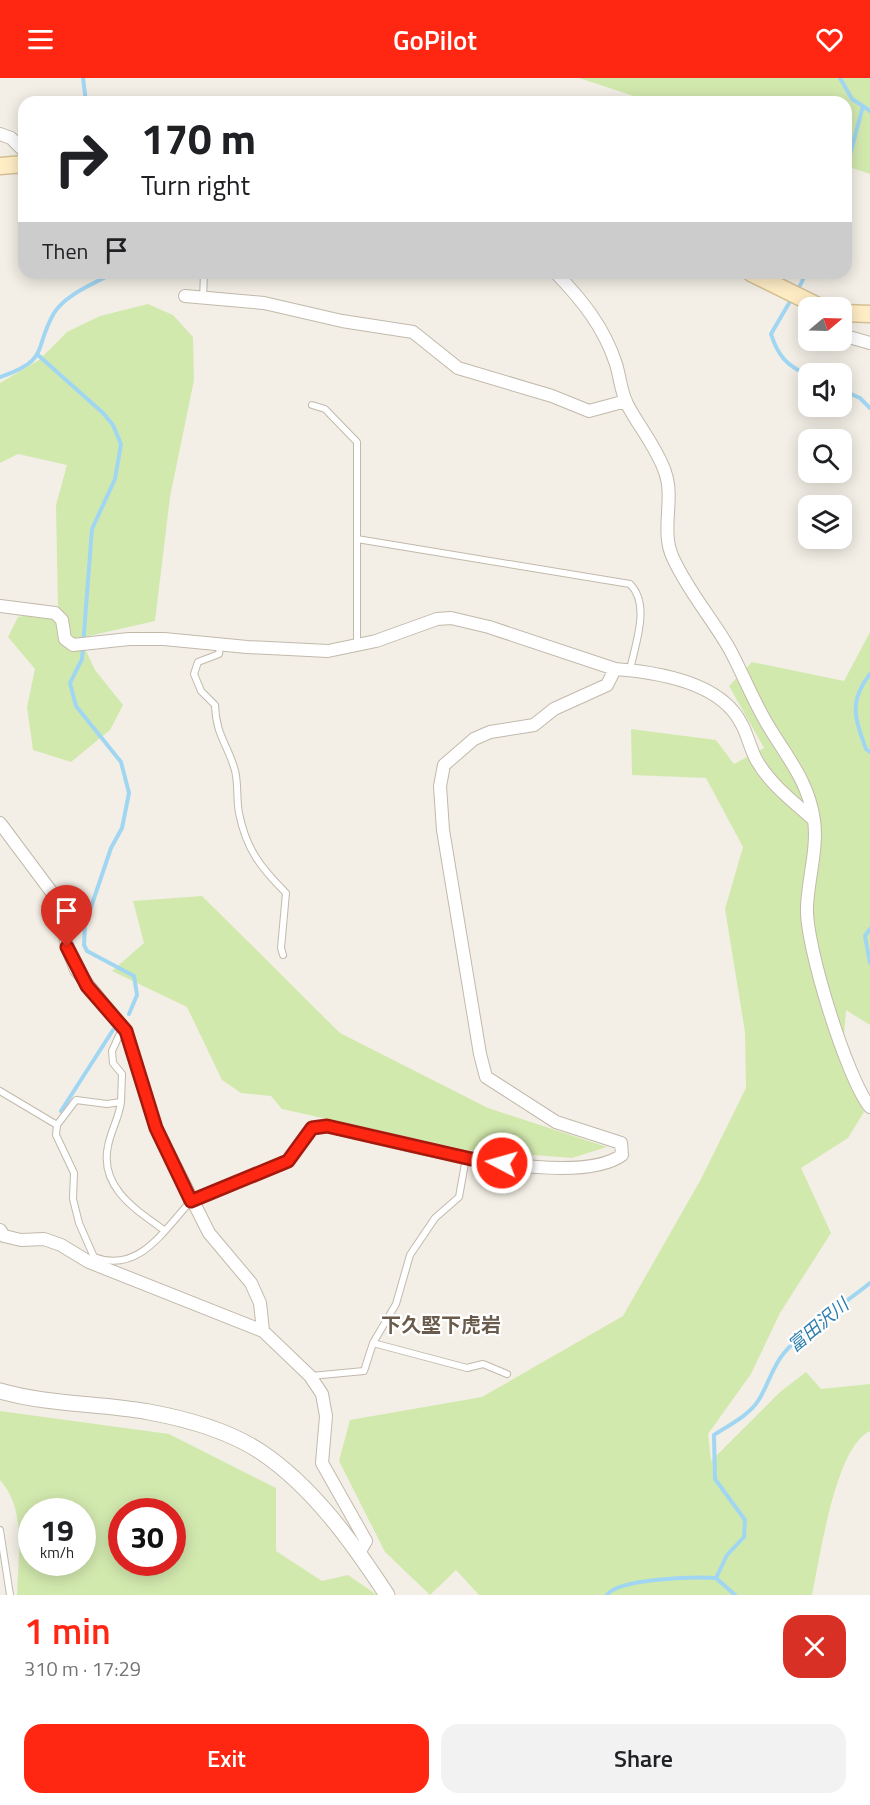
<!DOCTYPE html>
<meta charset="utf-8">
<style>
:root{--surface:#fff;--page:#f2f2f2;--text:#202124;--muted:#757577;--accent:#ff2712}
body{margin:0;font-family:"Titillium Web","Noto Sans JP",sans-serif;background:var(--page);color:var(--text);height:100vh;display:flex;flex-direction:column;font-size:22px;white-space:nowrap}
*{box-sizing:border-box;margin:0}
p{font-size:20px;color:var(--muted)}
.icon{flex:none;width:33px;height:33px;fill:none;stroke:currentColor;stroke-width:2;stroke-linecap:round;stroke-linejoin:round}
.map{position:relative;height:1517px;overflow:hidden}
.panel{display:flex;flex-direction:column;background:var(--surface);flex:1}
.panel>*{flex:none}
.guide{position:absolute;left:18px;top:18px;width:834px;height:183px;border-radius:18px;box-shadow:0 3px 15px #0003;background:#fff;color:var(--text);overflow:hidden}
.needle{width:39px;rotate:71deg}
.controls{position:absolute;left:798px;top:219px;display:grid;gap:12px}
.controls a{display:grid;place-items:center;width:54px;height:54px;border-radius:12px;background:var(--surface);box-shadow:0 3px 15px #0003;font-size:30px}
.speed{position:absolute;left:18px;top:1420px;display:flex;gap:12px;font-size:30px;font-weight:700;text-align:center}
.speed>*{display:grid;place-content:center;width:78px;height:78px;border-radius:50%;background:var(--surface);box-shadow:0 3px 15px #0003;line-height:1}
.speed small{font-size:15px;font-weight:400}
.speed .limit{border:9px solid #d22;background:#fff;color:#111}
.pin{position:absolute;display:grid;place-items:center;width:51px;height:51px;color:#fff;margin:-62px -26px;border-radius:50% 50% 50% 0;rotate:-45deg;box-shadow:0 0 6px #0007}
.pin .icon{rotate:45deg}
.me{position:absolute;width:66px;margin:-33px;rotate:276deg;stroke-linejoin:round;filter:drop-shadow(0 0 4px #0008)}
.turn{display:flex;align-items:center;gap:21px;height:126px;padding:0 24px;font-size:27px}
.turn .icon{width:78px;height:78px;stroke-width:2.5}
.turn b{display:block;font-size:42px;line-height:51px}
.then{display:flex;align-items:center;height:57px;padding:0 24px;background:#0003;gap:12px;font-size:22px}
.round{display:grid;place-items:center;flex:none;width:63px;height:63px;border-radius:18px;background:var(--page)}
.headline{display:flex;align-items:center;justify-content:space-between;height:102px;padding:0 24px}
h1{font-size:36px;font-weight:600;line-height:45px;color:var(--accent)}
.cta{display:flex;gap:12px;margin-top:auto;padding:12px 24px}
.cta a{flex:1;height:69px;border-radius:18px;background:var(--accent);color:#fff;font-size:24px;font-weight:600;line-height:69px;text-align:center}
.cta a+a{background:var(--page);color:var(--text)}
header{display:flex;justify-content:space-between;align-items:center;height:78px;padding:0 24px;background:var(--accent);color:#fff;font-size:27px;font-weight:600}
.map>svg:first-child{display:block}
</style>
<header><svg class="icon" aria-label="menu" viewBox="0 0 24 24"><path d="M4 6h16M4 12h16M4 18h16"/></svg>GoPilot<svg class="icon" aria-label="heart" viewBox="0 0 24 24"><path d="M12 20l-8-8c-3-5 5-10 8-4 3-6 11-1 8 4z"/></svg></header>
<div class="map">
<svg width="870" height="1517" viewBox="0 0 870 1517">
<rect width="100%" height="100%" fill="#f3efe6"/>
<path fill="#d2e9ae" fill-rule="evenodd" d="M579 0H870V96L846 88V24H652Z
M148 226 173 237 193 259 194 302 170 419 155 543 80 560 95 592 123 627 110 652 71 684 33 672 27 629 35 591 8 559 18 539 58 530 56 427 67 387 18 376 0 385V305L39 282 67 254 100 238Z
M870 554V947L846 932 843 972 864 1034 848 1060 801 1090 831 1155 780 1235 751 1296 708 1356 711 1383 780 1314 806 1294 821 1311 870 1306V1353C835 1369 820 1480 812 1517H479L456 1492 430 1517 385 1474 339 1383 350 1342 482 1319 623 1238 701 1101 746 1010 745 954 725 831 743 769 706 700 632 697 631 651 716 662 734 686 764 670 729 608 752 584 844 603Z
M202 818 340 955 488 1030 607 1069 572 1080 467 1072 282 1031 271 1018 241 1015 222 1002 187 929 112 893 144 865 133 823Z
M0 1333 169 1356 276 1410V1473L322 1503 348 1497 377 1517H17C18 1479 27 1432 0 1402ZM32 1434H82V1485H32ZM122 1434H172V1485H122Z"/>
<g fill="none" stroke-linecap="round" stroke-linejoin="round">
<path stroke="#a1d6f2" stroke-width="4" d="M83 0 86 24
M840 0 852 21 863 28 846 92
M863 28 870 33
M797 214 806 195
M792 220 771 256C778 278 787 288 808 297
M38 277 103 335 113 347 121 366 115 401 92 451 82 581 70 605 76 628 121 684 129 715 122 750 111 770 85 847 84 867 87 873 134 898 137 917 129 936
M0 299C50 282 33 272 54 235 66 216 94 206 113 195
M842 312 860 320 870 330
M870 596C848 624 855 640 866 671L870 674
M870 851 865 858 870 885
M61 1033 113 952
M716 1500 735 1517
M607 1517C619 1500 695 1499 716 1500L727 1477 744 1459 745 1442 715 1401 714 1357C729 1347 748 1338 758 1323 768 1308 772 1289 784 1275 808 1247 842 1228 870 1205"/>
<g stroke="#c2b9ab" stroke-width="8">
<path id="service" d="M203 221 204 195
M312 327 325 331 357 364V566
M357 461 630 506C651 527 635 566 630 592
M220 567 219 576 198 584 194 596 201 613 215 627C216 656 226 664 234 689 239 703 236 720 239 735 246 771 261 790 286 815L281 870 283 877
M0 1013 57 1047
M121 1024C119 1040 111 1052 108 1068 99 1109 136 1132 164 1152
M94 1179C139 1196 163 1153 191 1123
M97 1186 79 1145 73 1121 74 1095 56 1057 57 1047 76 1022 107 1026 121 1024 122 996 113 985 112 973 123 949
M373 1265 396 1226 410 1177 435 1140 459 1119 466 1080
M311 1298 364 1293 373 1265 467 1290 483 1286 507 1296
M0 1452 10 1517"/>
</g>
<g stroke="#c2b9ab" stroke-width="14">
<path id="minor" d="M0 56 11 60 24 73
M556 195C582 222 604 249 616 286 620 299 621 314 627 326 639 349 657 370 665 394 675 421 660 453 673 480 688 513 711 539 729 570 742 594 752 620 766 644 785 677 808 701 814 742 818 770 808 801 807 829 805 866 847 1001 870 1029
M185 218 264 225 342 243 413 254 458 290 552 318 589 333 626 323
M842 257 870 265
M0 528 55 535 62 542 65 561 73 567 129 561H164L247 569 328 573 376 563 437 541 451 540 489 549 615 591C656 594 720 604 741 645 748 657 750 671 757 683 771 707 794 724 814 742
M0 745 53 816 63 843 67 869 76 892 126 953 156 1050 209 1155 251 1205 260 1225 263 1253
M191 1123 288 1083 312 1051 327 1048C389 1062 571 1114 622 1077L621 1065 556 1044 486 999 480 976 443 752 440 708 444 687 474 661 490 654 534 647 554 631 607 607 615 591
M0 1152 4 1158 21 1162 44 1161 61 1167 89 1184 263 1253 310 1298 322 1316 326 1338 322 1385 366 1463 359 1475"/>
</g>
<g stroke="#c2b9ab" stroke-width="17">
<path id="tertiary" d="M0 1313C48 1327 100 1325 149 1334 187 1341 228 1352 261 1374 313 1409 353 1465 387 1517"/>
</g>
<g stroke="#d5c095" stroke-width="19">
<path id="secondary" d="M0 88 24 86
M751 195 822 230
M842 235 870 236"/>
</g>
<use href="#service" stroke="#fff" stroke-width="6"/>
<use href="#minor" stroke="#fff" stroke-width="12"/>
<use href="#tertiary" stroke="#fff" stroke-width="15"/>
<use href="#secondary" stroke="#ffedc5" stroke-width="16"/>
</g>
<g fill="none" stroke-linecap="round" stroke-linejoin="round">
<g stroke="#a6190c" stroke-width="15">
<path id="route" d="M67 869 87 908 126 953 156 1050 191 1123 288 1083 312 1050 327 1048 480 1083 502 1085"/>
</g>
<use href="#route" stroke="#ff2712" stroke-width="10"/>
</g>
<g text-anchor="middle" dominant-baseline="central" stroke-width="4.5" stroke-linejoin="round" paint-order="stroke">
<g font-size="18" font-style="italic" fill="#2b7dad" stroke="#fff">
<text transform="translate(818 1247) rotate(-40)">富田沢川</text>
</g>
<g font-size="20" font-weight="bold" fill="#6a5c4c" stroke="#fff">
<text x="441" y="1246">下久堅下虎岩</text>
</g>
</g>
</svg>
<div class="controls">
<a><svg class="needle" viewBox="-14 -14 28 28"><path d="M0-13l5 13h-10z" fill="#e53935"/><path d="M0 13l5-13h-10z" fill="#757577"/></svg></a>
<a><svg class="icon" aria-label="sound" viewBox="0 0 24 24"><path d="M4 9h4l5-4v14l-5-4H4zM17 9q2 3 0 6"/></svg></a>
<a><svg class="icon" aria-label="search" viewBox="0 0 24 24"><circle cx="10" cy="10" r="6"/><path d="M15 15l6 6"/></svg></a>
<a><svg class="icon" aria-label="layers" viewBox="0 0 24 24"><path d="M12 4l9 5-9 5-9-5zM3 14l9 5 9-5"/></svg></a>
</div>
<div class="speed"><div>19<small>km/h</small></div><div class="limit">30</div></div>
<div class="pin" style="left:67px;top:869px;background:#d93025"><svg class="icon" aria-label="arrive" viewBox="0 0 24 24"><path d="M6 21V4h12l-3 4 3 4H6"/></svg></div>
<svg class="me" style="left:502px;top:1085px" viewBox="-20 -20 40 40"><circle r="17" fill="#ff2712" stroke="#fff" stroke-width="3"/><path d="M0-11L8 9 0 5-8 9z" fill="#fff"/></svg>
<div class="guide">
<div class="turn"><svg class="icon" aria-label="right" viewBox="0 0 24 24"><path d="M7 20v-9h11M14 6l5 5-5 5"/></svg><div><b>170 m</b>Turn right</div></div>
<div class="then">Then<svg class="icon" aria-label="arrive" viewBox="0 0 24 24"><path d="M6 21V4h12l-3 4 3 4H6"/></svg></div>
</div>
</div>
<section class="panel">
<div class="headline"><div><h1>1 min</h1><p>310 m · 17:29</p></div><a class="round" style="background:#d93025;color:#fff"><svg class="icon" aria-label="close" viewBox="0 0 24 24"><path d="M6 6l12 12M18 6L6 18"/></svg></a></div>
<div class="cta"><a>Exit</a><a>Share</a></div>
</section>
